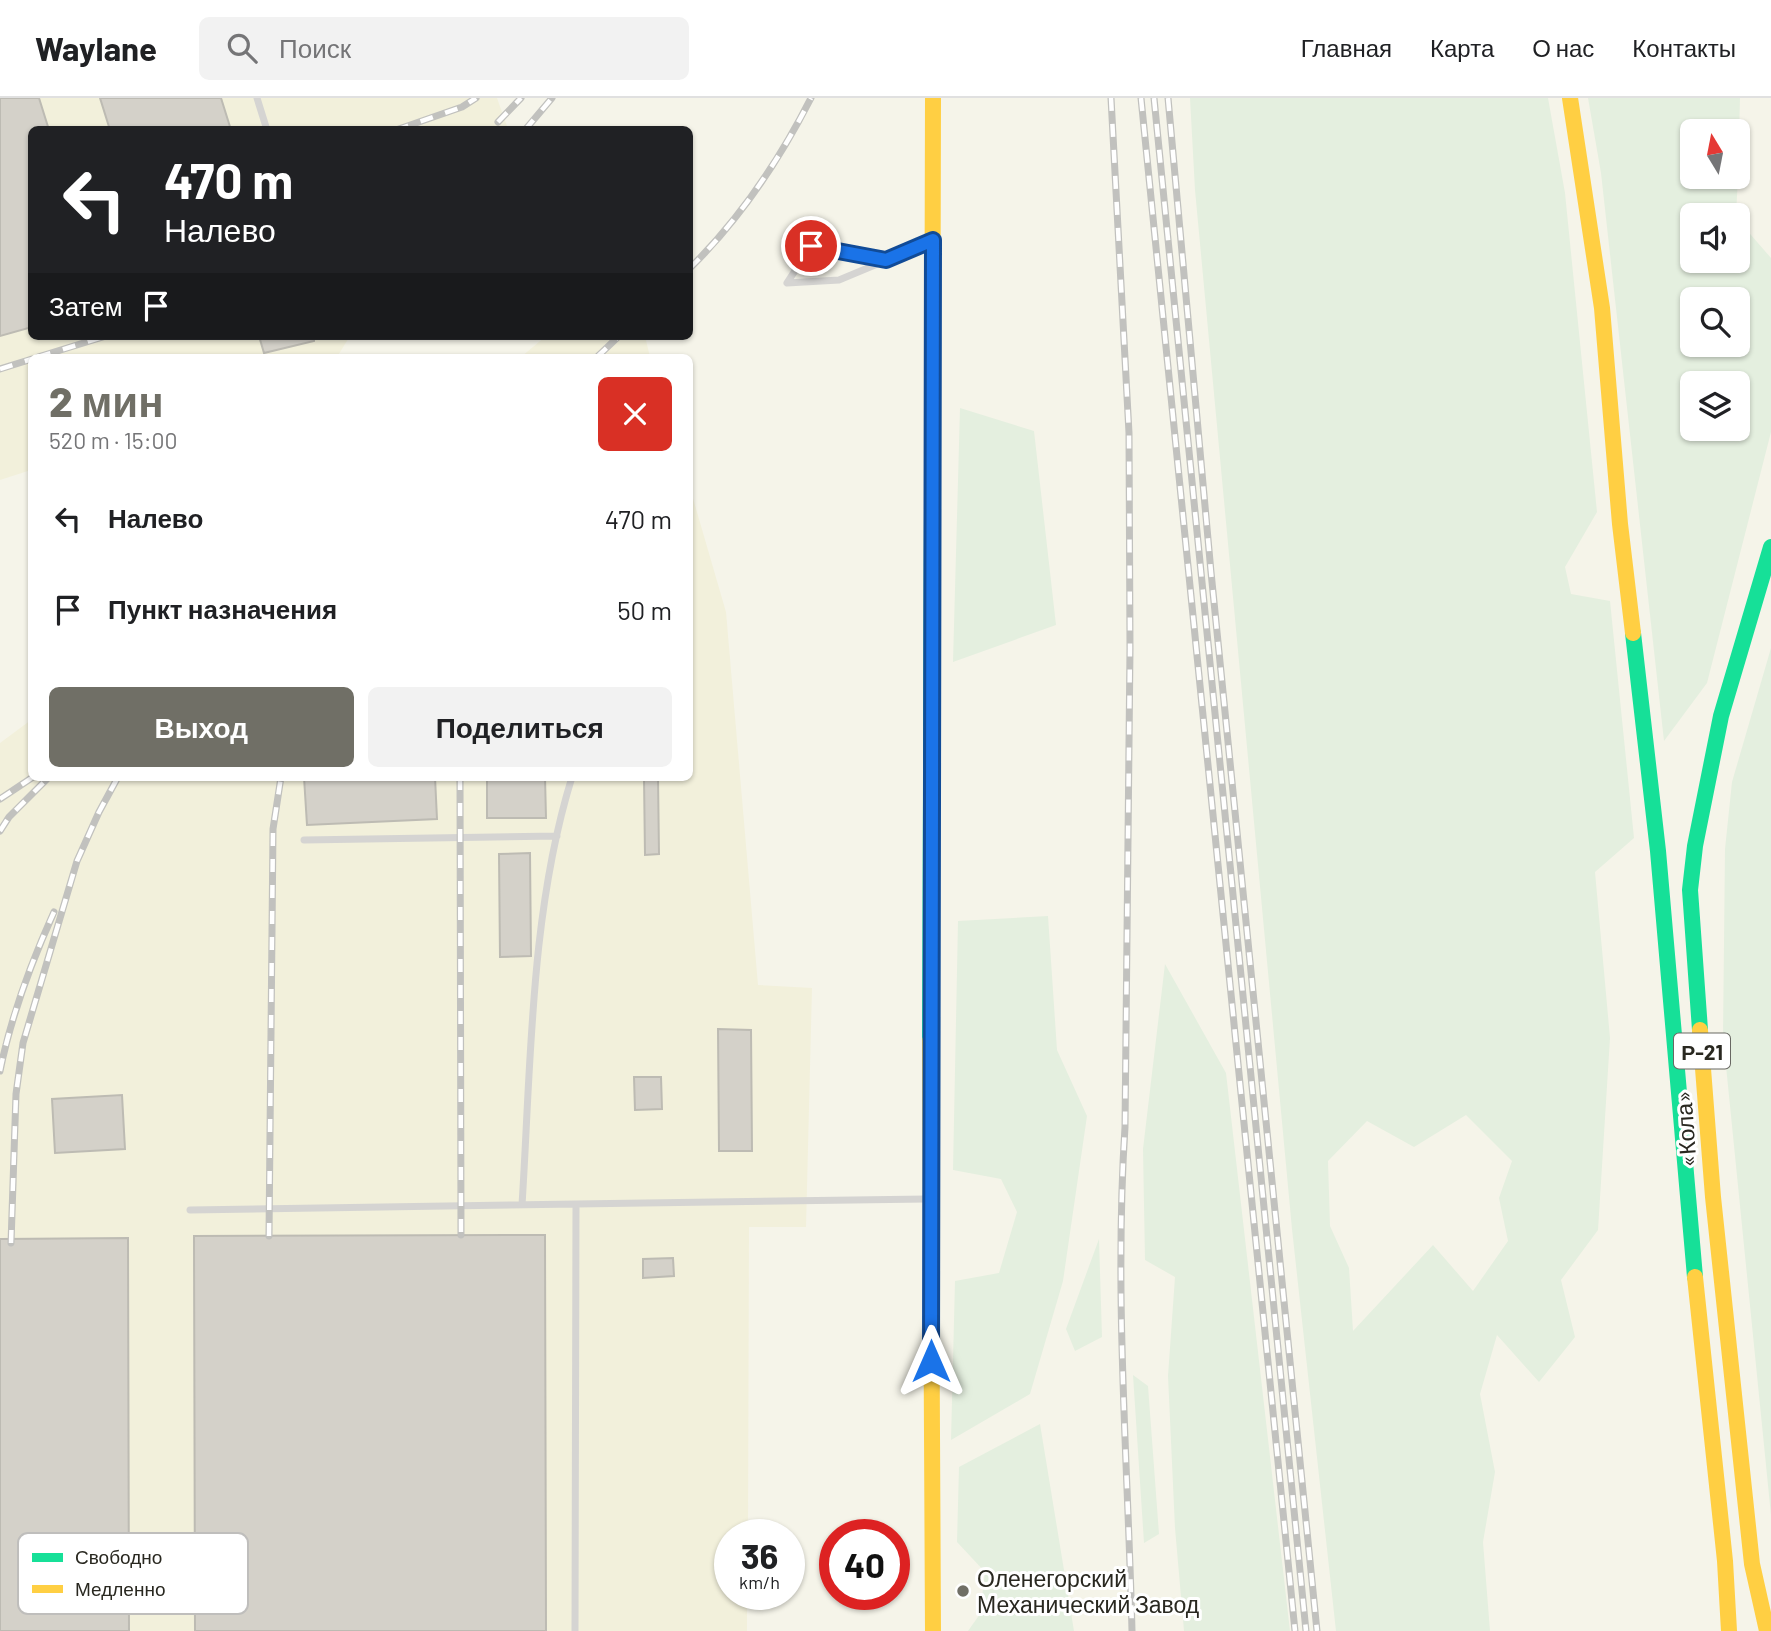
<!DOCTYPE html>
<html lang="ru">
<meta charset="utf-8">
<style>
:root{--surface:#fff;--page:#f2f2f2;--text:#202124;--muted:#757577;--line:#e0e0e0;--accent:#706f66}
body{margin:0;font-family:Barlow,sans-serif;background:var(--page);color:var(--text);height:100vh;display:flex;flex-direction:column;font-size:26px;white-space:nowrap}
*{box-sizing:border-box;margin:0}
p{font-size:23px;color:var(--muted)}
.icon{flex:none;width:38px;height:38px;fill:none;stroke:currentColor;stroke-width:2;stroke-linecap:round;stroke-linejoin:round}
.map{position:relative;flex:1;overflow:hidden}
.panel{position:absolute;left:28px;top:256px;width:665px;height:427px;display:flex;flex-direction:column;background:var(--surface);border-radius:10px;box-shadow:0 2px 5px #0004}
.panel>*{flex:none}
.hud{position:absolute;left:28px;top:28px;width:665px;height:214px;border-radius:10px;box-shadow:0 2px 5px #0004;background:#202124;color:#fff;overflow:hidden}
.needle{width:46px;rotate:350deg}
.tools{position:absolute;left:1680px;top:21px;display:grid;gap:14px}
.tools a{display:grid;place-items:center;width:70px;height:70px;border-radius:10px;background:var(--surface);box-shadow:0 2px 5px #0004;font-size:35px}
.speed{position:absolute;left:714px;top:1421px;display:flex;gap:14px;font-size:35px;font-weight:700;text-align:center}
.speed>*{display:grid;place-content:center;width:91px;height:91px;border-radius:50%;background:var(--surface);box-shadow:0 2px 5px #0004;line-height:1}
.speed small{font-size:18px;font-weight:400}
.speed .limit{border:10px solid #d22;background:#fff;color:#111}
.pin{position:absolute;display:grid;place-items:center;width:60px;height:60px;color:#fff;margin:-30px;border:4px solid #fff;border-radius:50%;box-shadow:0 2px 7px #0007}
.me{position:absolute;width:77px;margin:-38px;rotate:0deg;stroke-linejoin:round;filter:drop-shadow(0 0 5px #0008)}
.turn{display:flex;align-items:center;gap:24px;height:147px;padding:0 21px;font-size:32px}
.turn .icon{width:91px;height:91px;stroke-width:2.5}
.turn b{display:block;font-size:49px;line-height:60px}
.then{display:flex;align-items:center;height:66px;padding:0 21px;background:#0003;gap:14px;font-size:26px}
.round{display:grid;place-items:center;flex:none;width:74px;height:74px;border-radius:10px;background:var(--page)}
.headline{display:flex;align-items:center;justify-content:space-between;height:119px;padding:0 21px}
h1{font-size:42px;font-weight:800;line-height:52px;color:var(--accent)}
.action{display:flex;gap:14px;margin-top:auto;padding:14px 21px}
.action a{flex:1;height:80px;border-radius:10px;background:var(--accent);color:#fff;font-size:28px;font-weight:800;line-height:80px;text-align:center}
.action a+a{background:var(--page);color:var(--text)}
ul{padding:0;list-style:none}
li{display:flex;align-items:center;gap:21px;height:91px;padding:0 21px}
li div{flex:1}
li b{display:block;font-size:26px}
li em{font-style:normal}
header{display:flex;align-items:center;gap:42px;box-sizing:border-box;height:98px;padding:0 35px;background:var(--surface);border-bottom:2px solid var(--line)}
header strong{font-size:33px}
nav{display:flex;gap:38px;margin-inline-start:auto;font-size:24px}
.search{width:490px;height:63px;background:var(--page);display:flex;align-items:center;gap:18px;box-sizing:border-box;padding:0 24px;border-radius:10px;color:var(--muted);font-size:26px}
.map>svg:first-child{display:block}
</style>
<header>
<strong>Waylane</strong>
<div class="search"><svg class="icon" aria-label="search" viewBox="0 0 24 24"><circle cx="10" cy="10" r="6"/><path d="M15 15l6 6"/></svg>Поиск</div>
<nav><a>Главная</a><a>Карта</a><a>О нас</a><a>Контакты</a></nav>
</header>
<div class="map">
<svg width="1771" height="1533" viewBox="0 0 1771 1533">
<rect width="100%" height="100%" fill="#f5f4e9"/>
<path fill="#f2f0db" d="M0 0H497L508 31 32 32V238H350L337 259H32L31 372 0 382Z
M546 238H645L650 259H521Z
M690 390 726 514 758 887 812 890 806 1129H749L748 1437H730V1496H747V1533H0V645L31 622 32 679H690Z"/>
<path fill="#e4efdf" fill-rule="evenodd" d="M1190 0H1548L1565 95 1597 414 1565 469 1571 496 1610 503 1634 740 1595 774 1610 940 1598 1132 1561 1182 1575 1239 1539 1284 1497 1237 1480 1296 1495 1374 1483 1444 1490 1533H1336L1292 1131 1195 92ZM1466 1017 1512 1063 1499 1100 1508 1143 1473 1193 1433 1147 1353 1233 1349 1170 1330 1128 1328 1063 1367 1023 1414 1049Z
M1588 0H1740L1738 73V33H1692V79H1738L1736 117H1692V163H1738V122L1771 160V334L1707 585 1664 643 1601 75ZM1692 201H1738V247H1692ZM1692 285H1738V331H1692Z
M960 310 1034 333 1056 527 953 564Z
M1771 550V1417L1723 938 1725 751 1732 684Z
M1048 818 1057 952 1087 1018 1063 1183 1030 1296 951 1342 955 1183 999 1175 1017 1114 1001 1081 953 1072 958 823Z
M1165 866 1226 975 1290 1533H1184L1175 1430 1168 1278 1175 1179 1145 1162 1143 1051Z
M1099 1141 1102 1239 1075 1253 1066 1231Z
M1133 1277 1148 1288 1159 1436 1144 1445Z
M1040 1326 1074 1533H968L980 1516 985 1474 957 1444 959 1369Z"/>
<path fill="#d4d1c9" stroke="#bdbbb3" stroke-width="2" d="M0 0H39L49 32H32V229L0 238Z
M100 0H221L231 32H110Z
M259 238H314V243L264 255Z
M304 679H435L437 721 307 727Z
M487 679H545L546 720H487Z
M644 679H658L659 756 645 757Z
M530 755 531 858 500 859 499 756Z
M718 931 751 932 752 1053H719Z
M634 979H661L662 1011 635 1012Z
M122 997 125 1051 55 1055 52 1001Z
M545 1137 546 1533H195L194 1138Z
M128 1140 129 1533H0V1141Z
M673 1160 674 1178 643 1180V1161Z"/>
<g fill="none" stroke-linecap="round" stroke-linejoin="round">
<path stroke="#d5d4d2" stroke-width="7" d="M257 0 267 32
M886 162 811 148 787 185 839 182 930 144
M304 742 557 738
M522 1107C531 967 530 814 572 679
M190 1112 576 1106
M575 1533 576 1106 926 1101"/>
<path stroke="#16e098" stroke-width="16" d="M1633 535 1658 753 1695 1179
M1700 932 1690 792 1695 748 1721 618 1771 449
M930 943 932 410"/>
<path stroke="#ffcf43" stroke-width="16" d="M1570 0 1602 210 1620 426 1633 535
M932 410 933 0
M1700 932 1713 1099 1752 1466 1767 1533
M930 943 933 1533
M1695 1179 1725 1463 1729 1533"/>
<g stroke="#c1c1be" stroke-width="7">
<path id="rail" d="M1111 0 1129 335 1130 550 1125 1029C1114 1197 1128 1365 1132 1533
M1141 0 1295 1533
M1154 0 1306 1533
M1168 0 1211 474 1317 1533
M498 24 521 0
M396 32 462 9 476 0
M525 32 552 0
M690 170C739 122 780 61 811 0
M38 259 106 238
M597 259 619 238
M0 271 32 261
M460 679 461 1137
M0 701 33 679
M0 733 9 719 49 679
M0 973C11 918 31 865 54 814
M269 1138 273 731 281 679
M11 1145 16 996 23 945 77 763 99 714 118 679"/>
</g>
<use href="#rail" stroke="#fff" stroke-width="4.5" stroke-dasharray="13" stroke-linecap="butt"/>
</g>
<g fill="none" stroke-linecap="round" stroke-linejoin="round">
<g stroke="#114b97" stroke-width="18">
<path id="route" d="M811 148 886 162 933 142 931 1263"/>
</g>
<use href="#route" stroke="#1a73e8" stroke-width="12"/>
</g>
<circle fill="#706f66" stroke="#fff" stroke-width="2.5" cx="963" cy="1493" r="7"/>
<g text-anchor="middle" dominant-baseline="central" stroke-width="6" stroke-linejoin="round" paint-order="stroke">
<rect fill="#fff" stroke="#696863" stroke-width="2" x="1674" y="935.5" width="56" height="35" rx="5"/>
<g font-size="21" font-weight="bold" fill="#292820">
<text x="1702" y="953">Р-21</text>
</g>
<g font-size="23" fill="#292820" stroke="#fff">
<text transform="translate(1685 1031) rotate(-94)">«Кола»</text>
</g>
<g font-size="23" fill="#292820" stroke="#fff" text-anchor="start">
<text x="977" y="1480">Оленегорский<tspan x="977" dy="26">Механический Завод</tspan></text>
</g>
</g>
<rect x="18" y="1435" width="230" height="81" rx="10" fill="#fff" stroke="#bfbebc" stroke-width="2"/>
<rect x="32" y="1455" width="31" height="9" fill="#16e098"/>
<rect x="32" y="1487" width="31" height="8" fill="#ffcf43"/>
<g font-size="19" fill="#292820">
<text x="75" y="1466">Свободно</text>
<text x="75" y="1498">Медленно</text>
</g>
</svg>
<div class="tools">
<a><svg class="needle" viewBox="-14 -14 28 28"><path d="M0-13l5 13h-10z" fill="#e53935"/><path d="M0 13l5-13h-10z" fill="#757577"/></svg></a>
<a><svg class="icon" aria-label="sound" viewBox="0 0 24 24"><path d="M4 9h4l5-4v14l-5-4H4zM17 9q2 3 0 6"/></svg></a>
<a><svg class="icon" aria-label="search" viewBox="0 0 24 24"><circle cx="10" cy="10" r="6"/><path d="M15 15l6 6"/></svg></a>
<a><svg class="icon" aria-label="layers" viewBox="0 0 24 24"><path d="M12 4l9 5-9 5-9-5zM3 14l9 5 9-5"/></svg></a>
</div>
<div class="speed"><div>36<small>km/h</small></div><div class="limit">40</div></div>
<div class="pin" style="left:811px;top:148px;background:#d93025"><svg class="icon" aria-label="arrive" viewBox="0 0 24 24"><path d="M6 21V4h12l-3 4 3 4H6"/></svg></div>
<svg class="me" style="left:931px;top:1263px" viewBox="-20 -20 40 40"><path d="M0-17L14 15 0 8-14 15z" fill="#1a73e8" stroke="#fff" stroke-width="4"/></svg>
<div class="hud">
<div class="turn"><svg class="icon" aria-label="left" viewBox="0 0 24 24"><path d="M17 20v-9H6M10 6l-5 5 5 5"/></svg><div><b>470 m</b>Налево</div></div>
<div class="then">Затем<svg class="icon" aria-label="arrive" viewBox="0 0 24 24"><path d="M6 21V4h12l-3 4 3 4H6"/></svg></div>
</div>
<section class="panel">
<div class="headline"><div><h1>2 мин</h1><p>520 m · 15:00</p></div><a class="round" style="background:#d93025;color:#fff"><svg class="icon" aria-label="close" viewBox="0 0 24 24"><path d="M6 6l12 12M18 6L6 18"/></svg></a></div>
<ul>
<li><svg class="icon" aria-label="left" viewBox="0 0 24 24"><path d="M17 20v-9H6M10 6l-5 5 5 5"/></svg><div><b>Налево</b></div><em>470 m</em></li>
<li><svg class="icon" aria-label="arrive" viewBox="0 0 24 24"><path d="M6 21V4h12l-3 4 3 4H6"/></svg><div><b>Пункт назначения</b></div><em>50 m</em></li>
</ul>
<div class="action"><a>Выход</a><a>Поделиться</a></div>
</section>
</div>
